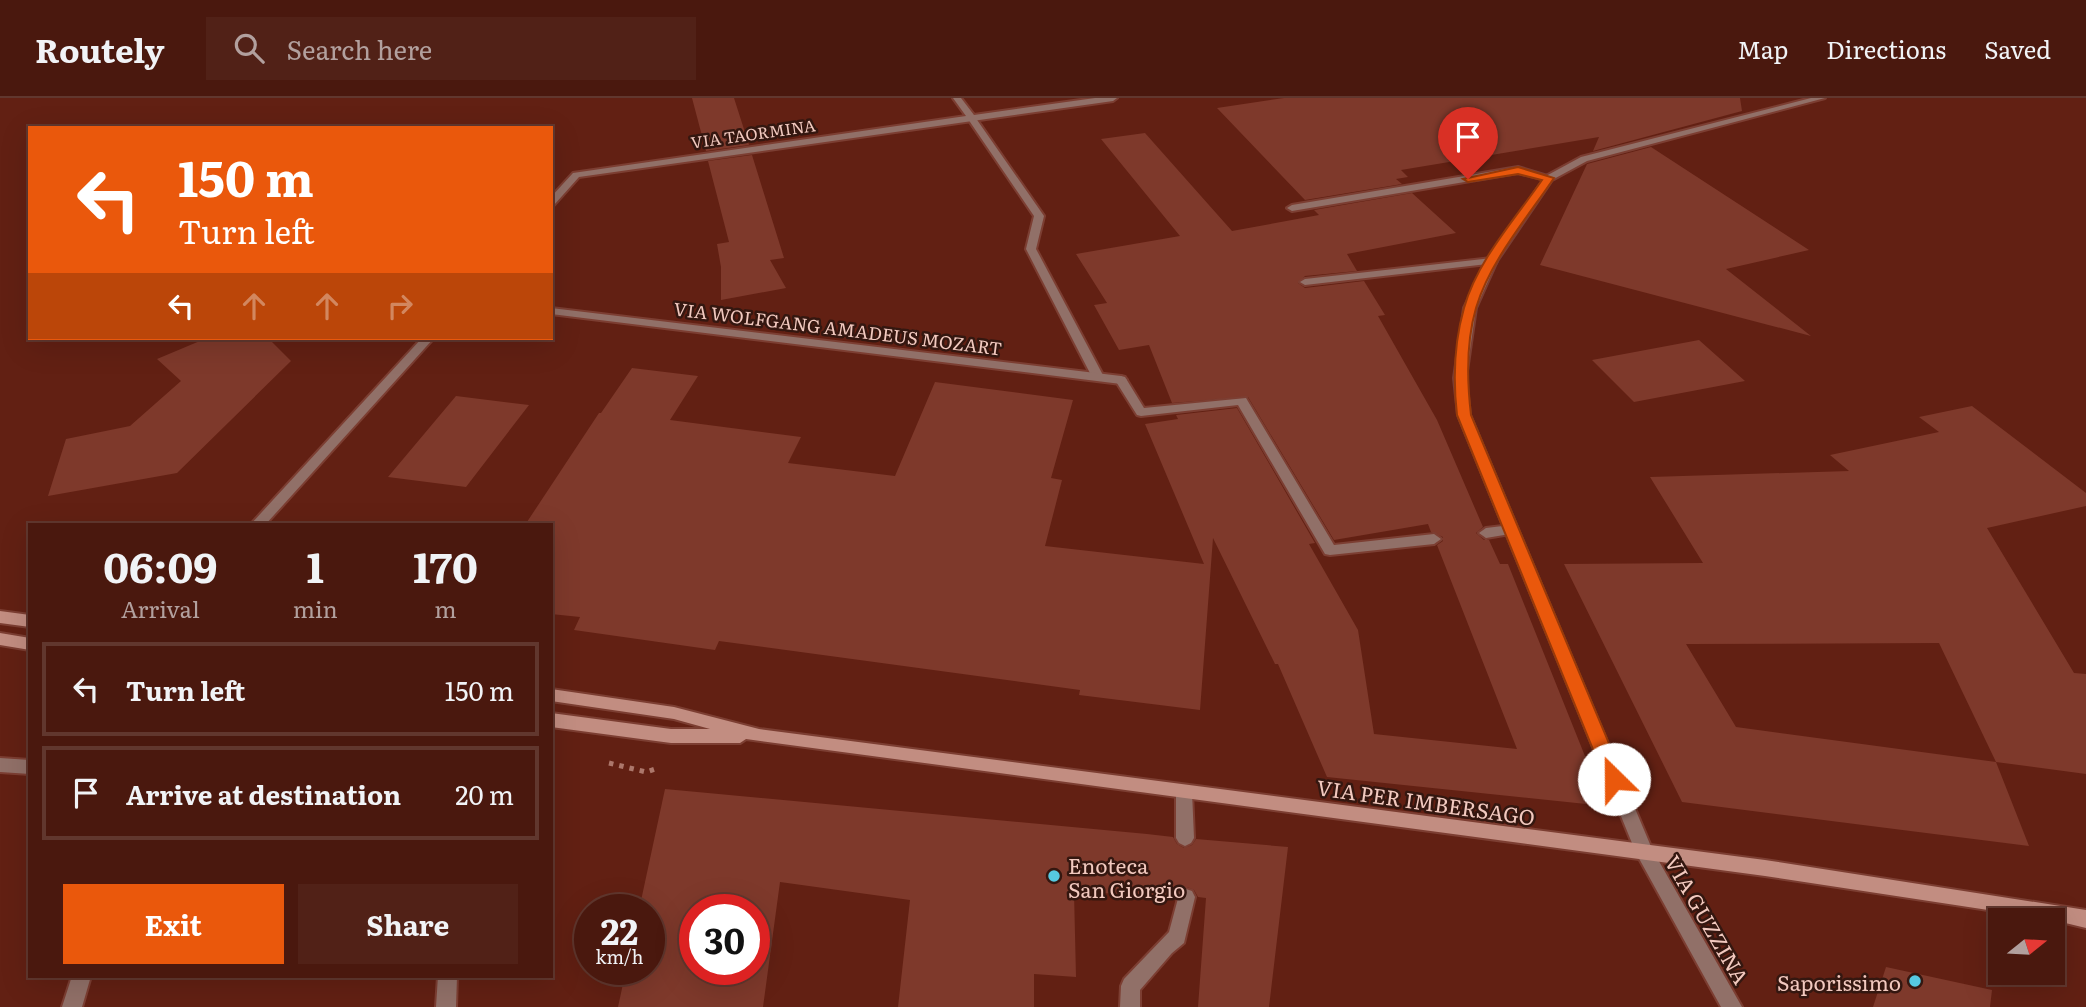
<!DOCTYPE html>
<style>
:root{--surface:#4a180e;--page:#512117;--text:#f1f3f6;--muted:#b2a09e;--line:#61372e;--accent:#ea580c}
body{margin:0;font-family:Literata,serif;background:var(--page);color:var(--text);height:100vh;display:flex;flex-direction:column;font-size:26px;white-space:nowrap}
*{box-sizing:border-box;margin:0}
p{font-size:23px;color:var(--muted)}
.icon{flex:none;width:38px;height:38px;fill:none;stroke:currentColor;stroke-width:2;stroke-linecap:round;stroke-linejoin:round}
.map{position:relative;flex:1;overflow:hidden}
.side{position:absolute;left:28px;top:425px;width:525px;height:455px;display:flex;flex-direction:column;background:var(--surface);border-radius:0px;box-shadow:0 7px 28px #0002,0 0 0 2px var(--line)}
.side>*{flex:none}
.guide{position:absolute;left:28px;top:28px;width:525px;height:214px;border-radius:0px;box-shadow:0 7px 28px #0002,0 0 0 2px var(--line);background:#ea580c;color:#fff;overflow:hidden}
.needle{width:46px;rotate:72deg}
.tools{position:absolute;left:1988px;top:810px;display:grid;gap:14px}
.tools a{display:grid;place-items:center;width:77px;height:77px;border-radius:0px;background:var(--surface);box-shadow:0 7px 28px #0002,0 0 0 2px var(--line);font-size:35px}
.speed{position:absolute;left:574px;top:796px;display:flex;gap:14px;font-size:35px;font-weight:700;text-align:center}
.speed>*{display:grid;place-content:center;width:91px;height:91px;border-radius:50%;background:var(--surface);box-shadow:0 7px 28px #0002,0 0 0 2px var(--line);line-height:1}
.speed small{font-size:18px;font-weight:400}
.speed .limit{border:10px solid #d22;background:#fff;color:#111}
.pin{position:absolute;display:grid;place-items:center;width:60px;height:60px;color:#fff;margin:-72px -30px;border-radius:50% 50% 50% 0;rotate:-45deg;box-shadow:0 0 7px #0007}
.pin .icon{rotate:45deg}
.me{position:absolute;width:77px;margin:-38px;rotate:337deg;stroke-linejoin:round;filter:drop-shadow(0 0 5px #0008)}
.turn{display:flex;align-items:center;gap:24px;height:147px;padding:0 35px;font-size:32px}
.turn .icon{width:91px;height:91px;stroke-width:2.5}
.turn b{display:block;font-size:49px;line-height:60px}
.lanes{display:flex;align-items:center;height:66px;padding:0 35px;background:#0003;justify-content:center;gap:35px;direction:ltr}
.lanes .off{opacity:.35}
.eta{display:flex;justify-content:space-evenly;align-items:center;height:119px;text-align:center}
.eta b{font-size:42px;font-weight:700;line-height:49px}
.cta{display:flex;gap:14px;margin-top:auto;padding:14px 35px}
.cta a{flex:1;height:80px;border-radius:0px;background:var(--accent);color:#fff;font-size:28px;font-weight:700;line-height:80px;text-align:center}
.cta a+a{background:var(--page);color:var(--text)}
ul{padding:0;list-style:none}
li{display:flex;align-items:center;gap:21px;height:94px;margin:0 14px 10px;padding:0 21px;border:4px solid var(--line);border-radius:0px}
li div{flex:1}
li b{display:block;font-size:26px}
li em{font-style:normal}
header{display:flex;align-items:center;gap:42px;box-sizing:border-box;height:98px;padding:0 35px;background:var(--surface);border-bottom:2px solid var(--line)}
header strong{font-size:33px}
nav{display:flex;gap:38px;margin-inline-start:auto;font-size:24px}
.search{width:490px;height:63px;background:var(--page);display:flex;align-items:center;gap:18px;box-sizing:border-box;padding:0 24px;border-radius:0px;color:var(--muted);font-size:26px}
.map>svg:first-child{display:block}
</style>
<header>
<strong>Routely</strong>
<div class="search"><svg class="icon" aria-label="search" viewBox="0 0 24 24"><circle cx="10" cy="10" r="6"/><path d="M15 15l6 6"/></svg>Search here</div>
<nav><a>Map</a><a>Directions</a><a>Saved</a></nav>
</header>
<div class="map">
<svg width="2086" height="909" viewBox="0 0 2086 909">
<rect width="100%" height="100%" fill="#622013"/>
<path fill="#7e392b" fill-rule="evenodd" d="M692 0H734L749 47 706 53Z
M1284 0H1740L1742 13 1593 53 1599 39 1401 72 1408 79 1396 81 1402 86 1305 102 1217 10Z
M1145 35 1232 133 1319 117 1314 112 1412 95 1456 135 1347 156 1357 173 1305 178 1298 185 1305 190 1364 183 1385 217 1378 218 1437 322 1483 429 1476 435 1484 442H1489L1500 466H1508L1605 708 1327 679 1278 566H1275L1213 440 1200 612 1079 597 1080 592 719 543 715 552 574 532 580 519 551 516V427H525L599 315H601L632 270 698 278 670 322 801 339 788 365 895 378 935 284 1073 302 1051 380 1062 382 1045 448 1204 466 1145 326 1178 321 1176 317 1237 310 1315 445 1309 446 1358 532 1374 636 1517 651 1437 447 1443 443V439L1431 434 1428 426 1334 442 1248 299 1172 305 1149 247 1119 252 1094 207 1107 205 1076 156 1180 138 1101 41Z
M1651 49 1809 152 1726 171 1811 238 1540 167 1587 66Z
M752 57 784 160 770 162 786 190 721 202V169L717 146 729 144 708 63Z
M207 240H268L291 263 177 375 48 398 66 341 130 328 181 283 157 261Z
M1699 242 1745 283 1634 304 1592 262Z
M456 298 529 307 466 389 388 379Z
M1972 308 2086 395V408L1987 430 2074 575 2086 576V676L1996 664 2029 748 1682 704 1564 466 1703 465 1650 379 1849 373 1830 357 1939 334 1919 319ZM1939 545 1996 664 1736 629 1686 546Z
M665 691 1147 736 1173 739 1177 746 1184 750 1192 747 1196 741 1288 749 1269 909H1198L1206 800 1198 799 1194 792 1187 789 1179 791 1176 798 1074 794 1076 879 1034 876V909H898L910 802 780 784 763 909H618L626 872H649V812H639ZM695 812H754V872H695Z
M1886 869 1992 892 1990 909H1873Z"/>
<g fill="none" stroke-linecap="round" stroke-linejoin="round">
<g stroke="#7c3e32" stroke-width="4">
<path id="service" d="M969 19H975L1044 118 1036 151 1104 279 1102 282H1094L1092 279 1026 151 1034 118 968 21Z
M1518 69 1554 80 1549 83 1518 75 1292 113 1287 110 1292 107Z
M1492 160 1497 163 1496 165 1305 187 1300 184 1305 181Z
M1121 278 1125 279 1144 310 1246 300 1334 447 1434 436 1441 441 1434 446 1330 457 1325 456 1238 307 1141 318 1137 317 1115 282Z
M1511 427 1518 432 1516 435 1486 440 1479 435 1486 430Z
M0 660 30 662V676L0 674Z
M1184 687 1190 689 1192 694 1194 740 1191 745 1185 748 1179 745 1176 740V694L1178 689Z
M1186 791 1192 793 1195 799 1184 845 1172 855 1140 892V909H1120L1121 888 1124 881 1169 834 1180 793Z
M72 878H91L82 909H62Z
M438 878H457L456 909H436Z"/>
</g>
<g stroke="#7c3e32" stroke-width="4">
<path id="minor" d="M953 0H961L974 17 1095 0H1117L1113 3 579 79 554 107 551 108V99L573 75 966 18Z
M1811 0H1825L1587 63 1552 82 1497 163 1476 210 1466 280 1470 317 1652 751 1742 909H1721L1636 755 1458 317 1454 280 1464 210 1487 163 1546 78 1581 59Z
M551 210 1121 278 1127 282 1121 286 551 216Z
M422 240H434L265 427H250Z"/>
</g>
<g stroke="#7c3e32" stroke-width="4">
<path id="secondary" d="M0 513 30 517V529L0 525Z
M0 535 30 540V552L0 547Z
M551 591 674 609 759 631 1765 762 2086 812V830L2053 822 1765 778 746 641 740 645H671L551 629V615L671 631H710L674 621 551 603Z"/>
</g>
<path stroke="#ac776b" stroke-width="5" stroke-dasharray="4.5 6" stroke-linecap="butt" d="M609 665 646 674 658 670"/>
<use href="#service" fill="#917068" fill-rule="evenodd"/>
<use href="#minor" fill="#917068" fill-rule="evenodd"/>
<use href="#secondary" fill="#c28d81" fill-rule="evenodd"/>
</g>
<path fill="#ea580c" stroke="#983908" stroke-width="2" d="M1518 69 1554 80C1527 120 1490 163 1476 210 1466 244 1467 283 1471 317L1624 681 1621 686 1614 689 1607 686 1605 681 1457 317C1453 282 1454 245 1464 210 1477 163 1515 121 1542 82L1518 76 1468 84 1463 81Z"/>
<g fill="#56c9e1" stroke="#341710" stroke-width="2.5">
<circle cx="1054" cy="778" r="7"/>
<circle cx="1915" cy="883" r="7"/>
</g>
<g text-anchor="middle" dominant-baseline="central" stroke-width="5" stroke-linejoin="round" paint-order="stroke">
<g font-size="16" fill="#f2c9bf" stroke="#341710">
<text transform="translate(753 35) rotate(-8)">VIA TAORMINA</text>
</g>
<g font-size="18" fill="#f2c9bf" stroke="#341710">
<text transform="translate(838 230) rotate(7)">VIA WOLFGANG AMADEUS MOZART</text>
</g>
<g font-size="21" fill="#f2c9bf" stroke="#341710">
<text transform="translate(1426 703) rotate(8)">VIA PER IMBERSAGO</text>
<text transform="translate(1708 821) rotate(60)">VIA GUZZINA</text>
</g>
<g font-size="21" fill="#f2c9bf" stroke="#341710" text-anchor="start">
<text x="1068" y="766">Enoteca<tspan x="1068" dy="24">San Giorgio</tspan></text>
<text x="1901" y="883" text-anchor="end">Saporissimo</text>
</g>
</g>
</svg>
<div class="tools">
<a><svg class="needle" viewBox="-14 -14 28 28"><path d="M0-13l5 13h-10z" fill="#e53935"/><path d="M0 13l5-13h-10z" fill="#b2a09e"/></svg></a>
</div>
<div class="speed"><div>22<small>km/h</small></div><div class="limit">30</div></div>
<div class="pin" style="left:1468px;top:81px;background:#d93025"><svg class="icon" aria-label="arrive" viewBox="0 0 24 24"><path d="M6 21V4h12l-3 4 3 4H6"/></svg></div>
<svg class="me" style="left:1614px;top:681px" viewBox="-20 -20 40 40"><circle r="19" fill="#fff"/><path d="M0-13L10 11 0 6-10 11z" fill="#ea580c"/></svg>
<div class="guide">
<div class="turn"><svg class="icon" aria-label="left" viewBox="0 0 24 24"><path d="M17 20v-9H6M10 6l-5 5 5 5"/></svg><div><b>150 m</b>Turn left</div></div>
<div class="lanes"><svg class="icon" aria-label="left" viewBox="0 0 24 24"><path d="M17 20v-9H6M10 6l-5 5 5 5"/></svg><svg class="icon off" aria-label="ahead" viewBox="0 0 24 24"><path d="M12 20V5M6 11l6-6 6 6"/></svg><svg class="icon off" aria-label="ahead" viewBox="0 0 24 24"><path d="M12 20V5M6 11l6-6 6 6"/></svg><svg class="icon off" aria-label="right" viewBox="0 0 24 24"><path d="M7 20v-9h11M14 6l5 5-5 5"/></svg></div>
</div>
<section class="side">
<div class="eta">
<div><b>06:09</b><p>Arrival</p></div>
<div><b>1</b><p>min</p></div>
<div><b>170</b><p>m</p></div>
</div>
<ul>
<li><svg class="icon" aria-label="left" viewBox="0 0 24 24"><path d="M17 20v-9H6M10 6l-5 5 5 5"/></svg><div><b>Turn left</b></div><em>150 m</em></li>
<li><svg class="icon" aria-label="arrive" viewBox="0 0 24 24"><path d="M6 21V4h12l-3 4 3 4H6"/></svg><div><b>Arrive at destination</b></div><em>20 m</em></li>
</ul>
<div class="cta"><a>Exit</a><a>Share</a></div>
</section>
</div>
